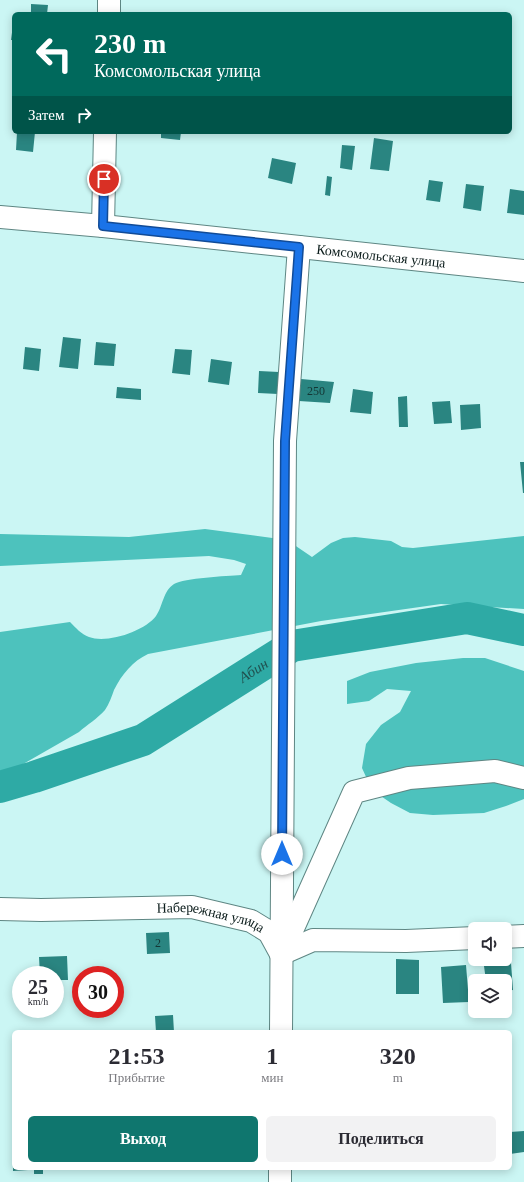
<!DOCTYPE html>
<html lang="ru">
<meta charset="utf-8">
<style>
:root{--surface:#fff;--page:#f2f2f3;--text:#2b2b33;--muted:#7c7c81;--accent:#0f766e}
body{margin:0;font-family:"Times New Roman",serif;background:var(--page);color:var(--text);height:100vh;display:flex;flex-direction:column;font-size:15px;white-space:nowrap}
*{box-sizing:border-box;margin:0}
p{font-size:13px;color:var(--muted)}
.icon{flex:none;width:22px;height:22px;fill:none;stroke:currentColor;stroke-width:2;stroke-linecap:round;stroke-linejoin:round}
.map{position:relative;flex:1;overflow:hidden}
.sheet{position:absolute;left:12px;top:1030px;width:500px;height:140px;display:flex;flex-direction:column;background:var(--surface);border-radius:6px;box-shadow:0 2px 10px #0003}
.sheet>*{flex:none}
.guide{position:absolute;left:12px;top:12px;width:500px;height:122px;border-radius:6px;box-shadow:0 2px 10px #0003;background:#00695c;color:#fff;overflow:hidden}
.fabs{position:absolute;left:468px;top:922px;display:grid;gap:8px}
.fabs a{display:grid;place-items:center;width:44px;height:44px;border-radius:6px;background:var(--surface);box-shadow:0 2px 10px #0003;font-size:20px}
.speed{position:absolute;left:12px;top:966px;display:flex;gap:8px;font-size:20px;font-weight:700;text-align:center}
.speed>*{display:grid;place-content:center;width:52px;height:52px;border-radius:50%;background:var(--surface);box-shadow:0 2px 10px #0003;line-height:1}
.speed small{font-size:10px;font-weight:400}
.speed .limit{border:6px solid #d22;background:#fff;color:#111}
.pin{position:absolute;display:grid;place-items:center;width:34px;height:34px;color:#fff;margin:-17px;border:2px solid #fff;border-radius:50%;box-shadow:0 1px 4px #0007}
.me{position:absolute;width:44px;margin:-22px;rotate:0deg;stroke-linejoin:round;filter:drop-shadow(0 0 3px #0008)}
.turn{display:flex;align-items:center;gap:14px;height:84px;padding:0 16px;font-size:18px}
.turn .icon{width:52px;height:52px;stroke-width:2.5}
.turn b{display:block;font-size:28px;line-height:34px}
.then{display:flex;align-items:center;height:38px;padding:0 16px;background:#0003;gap:8px;font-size:15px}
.eta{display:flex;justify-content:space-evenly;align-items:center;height:68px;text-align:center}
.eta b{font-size:24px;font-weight:600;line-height:28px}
.action{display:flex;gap:8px;margin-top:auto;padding:8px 16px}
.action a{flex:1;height:46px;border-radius:6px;background:var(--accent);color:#fff;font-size:16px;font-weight:600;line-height:46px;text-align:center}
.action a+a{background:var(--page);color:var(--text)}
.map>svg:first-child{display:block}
</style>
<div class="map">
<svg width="524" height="1182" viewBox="0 0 524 1182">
<rect width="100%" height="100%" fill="#cbf6f4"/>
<path fill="#4dc2bd" d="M205 529 287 540 312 557 331 543 343 538 355 537 391 541 402 547 413 548 524 536V609L441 604 321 621 148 654C133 661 122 674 114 690 112 696 109 704 105 710 98 718 87 725 79 732L4 775 0 776V632L70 622C76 628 81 634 89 637 107 644 145 631 156 616 163 606 163 591 174 584 184 578 227 576 241 575L246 564 234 560 209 556 0 566V534L129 537Z
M463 658H485L524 671V799L506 806 484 813 433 815 410 813 391 803 372 790 362 768 366 744 381 725 400 712 411 691 387 689 369 701 347 704V681L370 672 416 663Z"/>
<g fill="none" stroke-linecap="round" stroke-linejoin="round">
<path stroke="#2eaaa5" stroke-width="32" id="s1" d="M0 787 34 777 143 740 292 646 467 618 524 630"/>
</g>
<path fill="#2a8581" d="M31 4 48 5 47 14H31Z
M13 25H14V40H11Z
M17 132H35L33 152 16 150Z
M161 132H181L180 140 161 138Z
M374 138 393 141 389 171 370 169Z
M342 145 355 146 352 170 340 168Z
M272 158 296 163 292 184 268 178Z
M327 176 332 177 330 196 325 195Z
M429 180 443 182 440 202 426 200Z
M466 184 484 186 481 211 463 208Z
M510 189 524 191V215L507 213Z
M63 337 81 339 78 369 59 367Z
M96 342 116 344 114 366 94 365Z
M25 347 41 349 39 371 23 369Z
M175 349 192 350 190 375 172 373Z
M211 359 232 362 229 385 208 382Z
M259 371 279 372 278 394 258 393Z
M301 379 334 382 330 403 299 401Z
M117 387 141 389V400L116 398Z
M353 389 373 392 371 414 350 412Z
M407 396 408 427H399L398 397Z
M450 401 452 423 434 424 432 402Z
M480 404 481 428 461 430 460 405Z
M520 462H524V493H523Z
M169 932 170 953 147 954 146 933Z
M67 956 68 980H55V975H40L39 957Z
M396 959 419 960V994H396Z
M511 963 513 990 505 991V981H486L484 966Z
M466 965 469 1002 443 1003 441 967Z
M173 1015 174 1032H156L155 1016Z
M524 1131V1152L510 1154V1132Z
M13 1168H28V1170L13 1171Z
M34 1168H43V1174H34Z"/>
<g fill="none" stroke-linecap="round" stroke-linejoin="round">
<g stroke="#5e8683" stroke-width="24">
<g id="minor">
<path d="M109 14V0"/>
<path id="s2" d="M0 217 103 226 524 271"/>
<path d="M103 226 105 132"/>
<path id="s3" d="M0 909 41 910 192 907 251 921 269 932 281 954"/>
<path d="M505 937 524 936"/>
<path d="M285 946 354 792 409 778 495 771 524 778"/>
<path d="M281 954 313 940 406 941 475 938"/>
<path d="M281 1032 285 441 299 247"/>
<path d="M280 1182V1168"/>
</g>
</g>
<use href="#minor" stroke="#fff" stroke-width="22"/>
</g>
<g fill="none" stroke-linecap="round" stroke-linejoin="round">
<g stroke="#114b97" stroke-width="10">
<path id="route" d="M104 179 103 226 299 247 285 441 282 854"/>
</g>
<use href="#route" stroke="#1a73e8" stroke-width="7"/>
</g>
<g text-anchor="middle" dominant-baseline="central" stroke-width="3" stroke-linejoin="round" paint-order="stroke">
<g font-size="12" fill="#143735">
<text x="316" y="391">250</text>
<text x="158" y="943">2</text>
</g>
<g font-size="14" fill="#0c1d1c" stroke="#fff">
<text stroke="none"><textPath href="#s2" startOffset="383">Комсомольская улица</textPath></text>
<text stroke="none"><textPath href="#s3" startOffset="212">Набережная улица</textPath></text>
</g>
<g font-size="15" font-style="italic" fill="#205250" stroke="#fff">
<text stroke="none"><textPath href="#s1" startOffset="281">Абин</textPath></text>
</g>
</g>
</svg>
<div class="fabs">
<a><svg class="icon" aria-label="sound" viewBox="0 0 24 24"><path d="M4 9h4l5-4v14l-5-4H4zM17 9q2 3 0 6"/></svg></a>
<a><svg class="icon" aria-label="layers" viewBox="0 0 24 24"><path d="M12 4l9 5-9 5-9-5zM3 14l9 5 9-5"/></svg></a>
</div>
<div class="speed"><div>25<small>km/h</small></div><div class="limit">30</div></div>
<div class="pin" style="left:104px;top:179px;background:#d93025"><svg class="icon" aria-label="arrive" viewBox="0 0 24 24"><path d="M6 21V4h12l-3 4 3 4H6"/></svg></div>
<svg class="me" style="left:282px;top:854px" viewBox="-20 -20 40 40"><circle r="19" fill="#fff"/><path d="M0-13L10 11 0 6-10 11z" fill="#1a73e8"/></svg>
<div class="guide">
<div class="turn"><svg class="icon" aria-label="left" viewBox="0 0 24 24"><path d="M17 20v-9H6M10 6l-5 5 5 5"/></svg><div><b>230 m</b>Комсомольская улица</div></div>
<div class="then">Затем<svg class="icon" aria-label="right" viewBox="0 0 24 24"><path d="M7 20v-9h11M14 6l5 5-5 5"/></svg></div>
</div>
<section class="sheet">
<div class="eta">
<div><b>21:53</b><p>Прибытие</p></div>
<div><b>1</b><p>мин</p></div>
<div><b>320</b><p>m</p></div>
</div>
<div class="action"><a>Выход</a><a>Поделиться</a></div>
</section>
</div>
